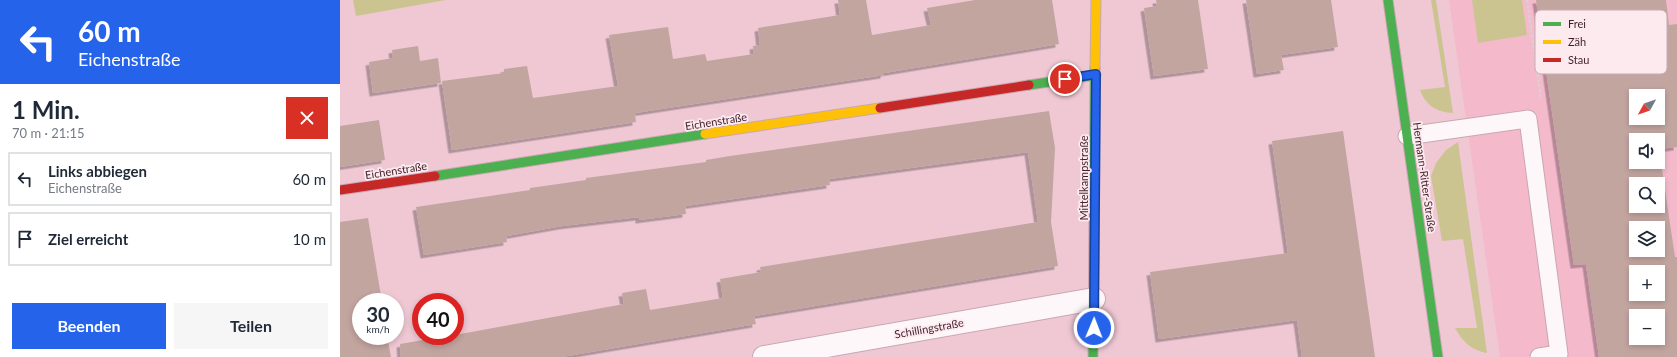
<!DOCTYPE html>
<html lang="de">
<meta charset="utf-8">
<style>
:root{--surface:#fff;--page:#f6f6f7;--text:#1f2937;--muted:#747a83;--line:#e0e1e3;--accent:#2563eb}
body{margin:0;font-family:Lato,sans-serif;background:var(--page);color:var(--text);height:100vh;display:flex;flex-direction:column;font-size:15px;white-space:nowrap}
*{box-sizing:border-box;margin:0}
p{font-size:13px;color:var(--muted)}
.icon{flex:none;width:22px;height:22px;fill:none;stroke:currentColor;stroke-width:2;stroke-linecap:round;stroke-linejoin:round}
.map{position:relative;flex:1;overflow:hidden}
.sheet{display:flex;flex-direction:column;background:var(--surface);width:340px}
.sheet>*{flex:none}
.top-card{background:#2563eb;color:#fff;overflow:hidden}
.needle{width:26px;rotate:230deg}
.tools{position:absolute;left:1289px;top:89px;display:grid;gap:8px}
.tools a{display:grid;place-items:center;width:36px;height:36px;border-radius:0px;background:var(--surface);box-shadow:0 2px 6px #0003;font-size:20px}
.speed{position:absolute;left:12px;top:293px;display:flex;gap:8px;font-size:20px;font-weight:700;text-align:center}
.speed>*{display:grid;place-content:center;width:52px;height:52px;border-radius:50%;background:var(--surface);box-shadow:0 2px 6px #0003;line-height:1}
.speed small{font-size:10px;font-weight:400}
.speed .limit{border:6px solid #d22;background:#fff;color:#111}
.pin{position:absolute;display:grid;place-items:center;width:34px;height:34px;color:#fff;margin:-17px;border:2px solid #fff;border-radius:50%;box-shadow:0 1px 4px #0007}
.me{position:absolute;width:44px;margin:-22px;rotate:1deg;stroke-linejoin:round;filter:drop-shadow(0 0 3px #0008)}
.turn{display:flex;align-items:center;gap:14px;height:84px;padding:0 12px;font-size:18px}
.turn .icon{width:52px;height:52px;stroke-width:2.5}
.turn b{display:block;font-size:28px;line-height:34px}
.round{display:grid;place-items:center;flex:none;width:42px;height:42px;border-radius:0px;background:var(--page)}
.overview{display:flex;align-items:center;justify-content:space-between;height:68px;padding:0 12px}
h1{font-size:24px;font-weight:700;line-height:30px}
.primary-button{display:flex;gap:8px;margin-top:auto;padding:8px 12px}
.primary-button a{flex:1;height:46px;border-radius:0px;background:var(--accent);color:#fff;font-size:16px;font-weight:700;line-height:46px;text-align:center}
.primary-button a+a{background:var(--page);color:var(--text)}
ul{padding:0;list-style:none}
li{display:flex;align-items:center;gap:12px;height:54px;margin:0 8px 6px;padding:0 4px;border:2px solid var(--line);border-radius:0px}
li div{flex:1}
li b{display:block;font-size:15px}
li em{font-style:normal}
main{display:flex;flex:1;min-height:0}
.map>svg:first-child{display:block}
</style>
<main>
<section class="sheet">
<div class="top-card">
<div class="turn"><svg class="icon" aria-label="left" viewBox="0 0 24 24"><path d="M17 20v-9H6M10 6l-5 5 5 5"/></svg><div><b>60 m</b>Eichenstraße</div></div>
</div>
<div class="overview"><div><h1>1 Min.</h1><p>70 m · 21:15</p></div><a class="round" style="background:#d93025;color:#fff"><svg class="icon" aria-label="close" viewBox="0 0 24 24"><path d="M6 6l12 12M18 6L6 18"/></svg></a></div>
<ul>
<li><svg class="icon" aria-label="left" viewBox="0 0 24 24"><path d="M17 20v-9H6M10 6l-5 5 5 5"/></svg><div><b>Links abbiegen</b><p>Eichenstraße</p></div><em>60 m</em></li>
<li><svg class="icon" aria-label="arrive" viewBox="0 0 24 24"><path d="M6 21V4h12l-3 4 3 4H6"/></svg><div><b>Ziel erreicht</b></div><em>10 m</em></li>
</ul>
<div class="primary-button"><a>Beenden</a><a>Teilen</a></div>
</section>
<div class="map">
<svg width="1337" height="357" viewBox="0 0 1337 357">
<defs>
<filter id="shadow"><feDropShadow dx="-3.5" dy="3.5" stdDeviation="0" flood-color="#0004"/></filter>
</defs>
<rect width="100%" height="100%" fill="#efc8d4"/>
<path fill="#f5b9cc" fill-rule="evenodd" d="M1109 0H1337V357H1160ZM1296 96H1318V118H1296ZM1296 140H1318V162H1296ZM1296 184H1318V206H1296ZM1296 228H1318V250H1296ZM1296 272H1318V294H1296ZM1296 316H1318V338H1296Z"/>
<path fill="#cbc491" d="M13 0H106L16 16Z
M1091 0H1096L1113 113C1097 112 1086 106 1080 90L1105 87Z
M1132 0H1182L1187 35 1138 43Z
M1118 142 1147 353C1131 350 1123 342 1115 328H1137L1123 239 1102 241 1091 176 1096 163 1106 150Z"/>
<path fill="#c3a5a0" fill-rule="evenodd" filter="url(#shadow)" d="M498 0H526L532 35 591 25 587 8 635 0H712L719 44 544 73V75L295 113 296 122 112 150 102 81 164 73V69L187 66 193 98 278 86 269 35 328 27 333 59 365 54 367 61 414 54 413 46 420 45 418 28 500 15Z
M816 0H858L868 69 814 76 804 8 817 6Z
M906 0H991L998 47 941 55 944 70 917 74Z
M1196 0H1326L1329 25 1337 24V147L1319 149 1335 257H1337V357H1259L1246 264 1234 265ZM1296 96H1318V118H1296ZM1296 140H1318V162H1296ZM1296 184H1318V206H1296ZM1296 228H1318V250H1296ZM1296 272H1318V294H1296ZM1296 316H1318V338H1296Z
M78 46 80 61 98 58 101 83 33 93 29 62 53 58 52 50Z
M709 111 715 148 711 222 718 266 414 316 416 324 221 357H61L60 344 106 336H115V335L284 304 282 293 306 289 310 310 383 298 380 279 421 272 420 267 698 222 688 152 489 179 490 185 345 206 346 214 299 220V217L222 226 166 236 167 242 84 255 76 207 190 190V188L246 180V178L366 162V160L390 156Z
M39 120 45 160 0 167V126Z
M1003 131 1035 357H962L957 320 819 339 810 272 948 253 932 141Z
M28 218 42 302H21V336H47L51 357H0V222Z"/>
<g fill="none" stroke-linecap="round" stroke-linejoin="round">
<g stroke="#c9a7b2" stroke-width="19">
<path id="lane" d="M1067 136 1188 119 1219 354 1199 357"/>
</g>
<g stroke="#c9a7b2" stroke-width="24">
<path id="street" d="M424 357 754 299"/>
</g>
<g stroke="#c9a7b2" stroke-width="11">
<path id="fast" d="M1048 0 1098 357
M689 85 756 75
M95 176 365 134
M753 357 755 68"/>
</g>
<g stroke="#c9a7b2" stroke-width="11">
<path id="slow" d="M755 68 756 0
M365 134 540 108"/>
</g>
<g stroke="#c9a7b2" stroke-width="11">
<path id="jam" d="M540 108 689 85
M0 190 95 176"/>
</g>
<path stroke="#dbcfd3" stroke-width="2.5" stroke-dasharray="3 2" stroke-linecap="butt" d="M1187 0 1201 99"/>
<use href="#lane" stroke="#fdf7f9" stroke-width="17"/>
<use href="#street" stroke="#fdf7f9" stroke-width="22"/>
<use href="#fast" stroke="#4caf50" stroke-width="9"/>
<use href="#slow" stroke="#ffc107" stroke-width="9"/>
<use href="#jam" stroke="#c62828" stroke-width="9"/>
</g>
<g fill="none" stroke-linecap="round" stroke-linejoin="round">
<g stroke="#184099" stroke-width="10">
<path id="route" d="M725 79 756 74 754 328"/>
</g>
<use href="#route" stroke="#2563eb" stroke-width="7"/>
</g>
<g text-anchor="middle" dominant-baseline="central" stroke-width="3.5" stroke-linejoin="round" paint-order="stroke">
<g font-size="11" fill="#3f1e2a" stroke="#fdeaef">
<text transform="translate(376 121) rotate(-9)">Eichenstraße</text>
<text transform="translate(56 170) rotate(-9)">Eichenstraße</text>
<text transform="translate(1085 177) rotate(82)">Hermann-Ritter-Straße</text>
<text transform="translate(743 178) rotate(-90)">Mittelkampstraße</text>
<text transform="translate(589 328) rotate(-10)">Schillingstraße</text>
</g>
</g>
<rect x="1195" y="10" width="132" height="64" rx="6" fill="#fdeaef" stroke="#c4adb4" stroke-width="1"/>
<rect x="1203" y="22" width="18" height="4" fill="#4caf50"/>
<rect x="1203" y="40" width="18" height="4" fill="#ffc107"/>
<rect x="1203" y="58" width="18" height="4" fill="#c62828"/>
<g font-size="11" fill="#3f1e2a">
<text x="1228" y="28">Frei</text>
<text x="1228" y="46">Zäh</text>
<text x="1228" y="64">Stau</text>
</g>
</svg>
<div class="tools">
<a><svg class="needle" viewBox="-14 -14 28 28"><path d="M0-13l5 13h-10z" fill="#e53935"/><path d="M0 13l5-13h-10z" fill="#747a83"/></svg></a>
<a><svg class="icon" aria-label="sound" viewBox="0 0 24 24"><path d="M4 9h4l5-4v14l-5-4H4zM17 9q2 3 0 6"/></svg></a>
<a><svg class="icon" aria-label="search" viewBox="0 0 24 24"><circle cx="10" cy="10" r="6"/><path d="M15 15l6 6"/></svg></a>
<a><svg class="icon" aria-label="layers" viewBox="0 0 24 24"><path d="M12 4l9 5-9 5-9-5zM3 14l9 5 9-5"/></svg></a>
<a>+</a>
<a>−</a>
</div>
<div class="speed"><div>30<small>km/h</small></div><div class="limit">40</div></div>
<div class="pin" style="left:725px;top:79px;background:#d93025"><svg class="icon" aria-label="arrive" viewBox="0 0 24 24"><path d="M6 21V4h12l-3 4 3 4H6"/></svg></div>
<svg class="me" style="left:754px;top:328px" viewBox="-20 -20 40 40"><circle r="17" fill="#2563eb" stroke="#fff" stroke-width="3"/><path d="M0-11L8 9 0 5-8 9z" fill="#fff"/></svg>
</div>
</main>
